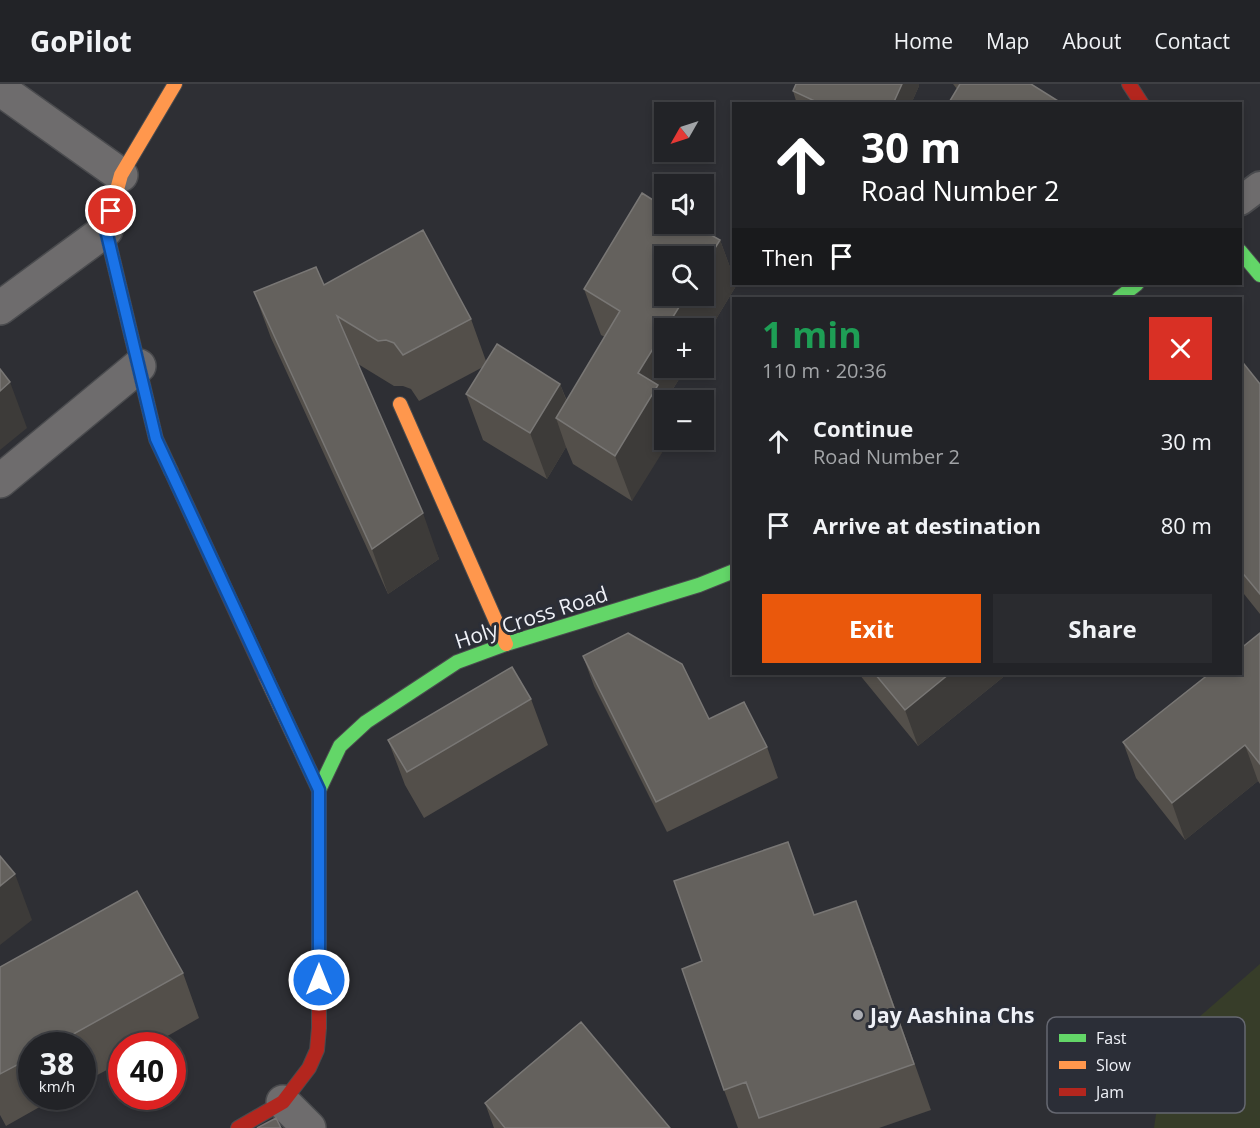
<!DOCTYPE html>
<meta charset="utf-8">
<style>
:root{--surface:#222327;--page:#2a2b2f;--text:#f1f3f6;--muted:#a2a4a7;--line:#3f4044;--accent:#ea580c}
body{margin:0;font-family:"Open Sans",sans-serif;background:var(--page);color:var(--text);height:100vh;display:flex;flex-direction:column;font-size:22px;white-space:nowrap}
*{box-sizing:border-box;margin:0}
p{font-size:20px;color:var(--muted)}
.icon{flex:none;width:33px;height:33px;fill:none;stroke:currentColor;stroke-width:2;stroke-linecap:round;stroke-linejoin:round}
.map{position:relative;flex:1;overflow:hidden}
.side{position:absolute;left:732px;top:213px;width:510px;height:378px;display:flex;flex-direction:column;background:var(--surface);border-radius:0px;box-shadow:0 3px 9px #0003,0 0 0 2px var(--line)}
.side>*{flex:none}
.top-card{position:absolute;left:732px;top:18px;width:510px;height:183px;border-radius:0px;box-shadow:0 3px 9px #0003,0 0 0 2px var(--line);background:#202124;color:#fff;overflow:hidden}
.needle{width:39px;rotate:231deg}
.controls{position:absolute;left:654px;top:18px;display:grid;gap:12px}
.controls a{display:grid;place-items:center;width:60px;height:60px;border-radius:0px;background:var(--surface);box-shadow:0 3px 9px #0003,0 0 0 2px var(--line);font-size:30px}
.speed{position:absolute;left:18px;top:948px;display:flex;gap:12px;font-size:30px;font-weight:700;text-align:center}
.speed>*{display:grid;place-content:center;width:78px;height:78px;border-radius:50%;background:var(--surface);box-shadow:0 3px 9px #0003,0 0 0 2px var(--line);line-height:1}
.speed small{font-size:15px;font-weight:400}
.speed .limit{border:9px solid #d22;background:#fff;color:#111}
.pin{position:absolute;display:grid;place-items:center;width:51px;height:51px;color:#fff;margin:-26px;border:3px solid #fff;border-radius:50%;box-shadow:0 2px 6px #0007}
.me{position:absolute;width:66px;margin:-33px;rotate:0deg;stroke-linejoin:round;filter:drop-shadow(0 0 4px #0008)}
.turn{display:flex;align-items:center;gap:21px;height:126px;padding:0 30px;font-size:27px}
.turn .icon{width:78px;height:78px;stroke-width:2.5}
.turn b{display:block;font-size:42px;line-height:51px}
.then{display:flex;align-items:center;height:57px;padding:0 30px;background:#0003;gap:12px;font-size:22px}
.round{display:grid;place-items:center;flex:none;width:63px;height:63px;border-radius:0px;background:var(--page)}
.head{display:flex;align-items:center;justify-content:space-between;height:102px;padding:0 30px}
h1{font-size:36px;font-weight:700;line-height:45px;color:#1e9e55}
.action{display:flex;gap:12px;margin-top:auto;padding:12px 30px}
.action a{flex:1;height:69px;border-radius:0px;background:var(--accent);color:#fff;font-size:24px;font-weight:700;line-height:69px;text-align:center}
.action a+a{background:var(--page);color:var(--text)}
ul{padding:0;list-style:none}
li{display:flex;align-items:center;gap:18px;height:84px;padding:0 30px}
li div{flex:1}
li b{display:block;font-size:22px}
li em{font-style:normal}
header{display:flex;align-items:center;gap:36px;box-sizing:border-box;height:84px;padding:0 30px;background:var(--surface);border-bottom:2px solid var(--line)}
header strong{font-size:28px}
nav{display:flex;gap:33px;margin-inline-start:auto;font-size:21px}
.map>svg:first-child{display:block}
</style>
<header>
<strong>GoPilot</strong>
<nav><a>Home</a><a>Map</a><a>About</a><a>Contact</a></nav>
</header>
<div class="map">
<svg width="1260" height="1044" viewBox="0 0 1260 1044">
<rect width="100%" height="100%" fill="#2e2f34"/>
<path fill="#373d29" d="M1260 880V1044H1154L1166 962Z"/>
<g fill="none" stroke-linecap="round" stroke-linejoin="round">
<g stroke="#4a4b4e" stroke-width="32">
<path id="lane" d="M1240 117 1260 102"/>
</g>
<g stroke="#4a4b4e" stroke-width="36">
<path id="street" d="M0 5 121 91
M0 224 106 146
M0 397 139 282
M283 1018 309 1044"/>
</g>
<g stroke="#4a4b4e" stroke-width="16">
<path id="fast" d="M1240 167 1260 191
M1119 214 1137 200
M319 706 340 662 366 638 457 578 506 560 699 501 734 487"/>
</g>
<g stroke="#4a4b4e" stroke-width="16">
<path id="slow" d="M400 320 506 560
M171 387 156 355 106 146 121 91 175 0
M266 593 319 706V882"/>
</g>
<g stroke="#4a4b4e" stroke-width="16">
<path id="jam" d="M1129 0 1142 20
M171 387 266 593
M238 1044 283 1018 309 984 317 966 319 944V882"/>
</g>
<use href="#lane" stroke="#6e6c6d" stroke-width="28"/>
<use href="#street" stroke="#6e6c6d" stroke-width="33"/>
<use href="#fast" stroke="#63d668" stroke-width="14"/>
<use href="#slow" stroke="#ff974d" stroke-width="14"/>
<use href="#jam" stroke="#b3261e" stroke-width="14"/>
</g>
<path fill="#534f4a" d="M953 0H1031L957 5Z
M919 2 911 20H797L793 7Z
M720 156 734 194V200H735L736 202 704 255V244L664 284H686L666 316H664L632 417 573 380 566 363 547 395 483 356 466 310 483 283 419 317 411 305 403 302H394L358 280 439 475 388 510 271 254 254 208 324 201 471 235 486 277 560 300 567 317 605 253 601 251 584 205Z
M1240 275 1260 300V530L1240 505Z
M1260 549V700L1258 697 1185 756 1136 694 1123 658Z
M583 572 709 635 767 663 778 694 667 748 594 602Z
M859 590H1007L918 662Z
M531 615 548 661 424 734 405 701 388 656Z
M815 831 873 862 931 1026 879 1044H738L724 1006 702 877Z
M0 883 183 889 199 934 150 962H122V978L82 999V962H32V1012H59L6 1042 0 1031Z
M485 1019 670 1044H494Z"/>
<path fill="#3d3b39" d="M902 0H919V2L911 20H893Z
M720 156 734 194V200H735L736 202 704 255V244H666L686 212H704V182Z
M664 247V284H686L666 316H664V356H670L632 417 615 372 638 289Z
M10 298 27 344 0 366V307Z
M560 300 577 345 556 334 566 363 547 395 530 349Z
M423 429 439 475 388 510 372 465Z
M949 590H1007L918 662 905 626Z
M1245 661 1258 697 1185 756 1172 719Z
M15 790 32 836 0 861V802Z"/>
<path fill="#64615d" stroke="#797775" stroke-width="1.5" d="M796 0H902L893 20H821L793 7Z
M960 0H1031L1063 20H948Z
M642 109 664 123V140H692L720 156 704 182V172H664V212H686L666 244H664V247L638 289 658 301 615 372 556 334 620 227 584 205Z
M423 146 471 235 403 271 394 259 386 256 378 257 337 232 423 429 372 465 254 208 316 183 324 201Z
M497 260 560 300 530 349 466 310Z
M1240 275 1260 300V510L1240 486Z
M0 285 10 298 0 307Z
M628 549 682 580 709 635 744 618 767 663 656 718 583 572Z
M1260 549V680L1245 661 1172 719 1123 658 1209 590H1240V565Z
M512 583 531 615 407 688 388 656Z
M875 590H949L905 626Z
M788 758 814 831 856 817 914 980 759 1034 746 998 724 1006 682 885 702 877 674 797Z
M0 772 15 790 0 802Z
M137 807 183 889 52 962H32V973L0 990V883Z
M581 938 670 1044H505L485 1019Z
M276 1034 281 1044H257Z"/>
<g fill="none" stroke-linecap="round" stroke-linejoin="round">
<g stroke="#114b97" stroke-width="15">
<path id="route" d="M111 127 106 146 156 355 319 706V896"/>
</g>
<use href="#route" stroke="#1a73e8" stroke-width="10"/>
</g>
<circle fill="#abadb3" stroke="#2b2e37" stroke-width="2" cx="858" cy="931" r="6"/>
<g text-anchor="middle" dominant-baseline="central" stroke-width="6" stroke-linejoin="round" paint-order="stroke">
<g font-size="21" fill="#eff1f7" stroke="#2b2e37">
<text transform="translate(531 533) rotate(-18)">Holy Cross Road</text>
</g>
<g font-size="21" font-weight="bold" fill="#eff1f7" stroke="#2b2e37" text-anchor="start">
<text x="870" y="931">Jay Aashina Chs</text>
</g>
</g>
<rect x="1047" y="933" width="198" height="96" rx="9" fill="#2b2e37" stroke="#666871" stroke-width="1.5"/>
<rect x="1059" y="950" width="27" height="8" fill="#63d668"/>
<rect x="1059" y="977" width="27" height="8" fill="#ff974d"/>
<rect x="1059" y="1004" width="27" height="8" fill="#b3261e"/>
<g font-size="16" fill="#eff1f7">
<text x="1096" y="960">Fast</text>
<text x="1096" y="987">Slow</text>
<text x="1096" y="1014">Jam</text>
</g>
</svg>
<div class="controls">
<a><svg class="needle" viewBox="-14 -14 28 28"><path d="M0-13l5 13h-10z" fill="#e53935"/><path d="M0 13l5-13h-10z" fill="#a2a4a7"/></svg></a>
<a><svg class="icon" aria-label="sound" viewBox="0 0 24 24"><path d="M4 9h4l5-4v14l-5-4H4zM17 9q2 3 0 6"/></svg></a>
<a><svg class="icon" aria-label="search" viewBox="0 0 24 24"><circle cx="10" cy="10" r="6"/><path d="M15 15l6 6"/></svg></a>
<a>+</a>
<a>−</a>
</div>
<div class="speed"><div>38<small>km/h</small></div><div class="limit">40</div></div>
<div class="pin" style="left:111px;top:127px;background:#d93025"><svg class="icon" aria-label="arrive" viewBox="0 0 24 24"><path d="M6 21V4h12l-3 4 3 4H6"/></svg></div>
<svg class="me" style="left:319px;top:896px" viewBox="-20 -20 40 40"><circle r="17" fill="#1a73e8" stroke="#fff" stroke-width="3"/><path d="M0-11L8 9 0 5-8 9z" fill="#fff"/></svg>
<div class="top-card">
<div class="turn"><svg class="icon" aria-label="ahead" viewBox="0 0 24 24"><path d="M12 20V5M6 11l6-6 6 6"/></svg><div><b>30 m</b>Road Number 2</div></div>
<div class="then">Then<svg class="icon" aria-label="arrive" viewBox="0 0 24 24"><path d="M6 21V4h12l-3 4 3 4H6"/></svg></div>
</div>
<section class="side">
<div class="head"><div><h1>1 min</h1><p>110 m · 20:36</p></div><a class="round" style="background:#d93025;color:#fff"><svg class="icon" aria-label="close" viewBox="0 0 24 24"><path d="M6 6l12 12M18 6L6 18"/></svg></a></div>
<ul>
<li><svg class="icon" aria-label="ahead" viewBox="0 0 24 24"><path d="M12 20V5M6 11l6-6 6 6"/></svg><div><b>Continue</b><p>Road Number 2</p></div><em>30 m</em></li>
<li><svg class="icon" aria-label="arrive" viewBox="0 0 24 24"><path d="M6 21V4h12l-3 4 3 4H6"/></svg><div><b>Arrive at destination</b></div><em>80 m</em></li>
</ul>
<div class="action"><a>Exit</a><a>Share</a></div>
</section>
</div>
